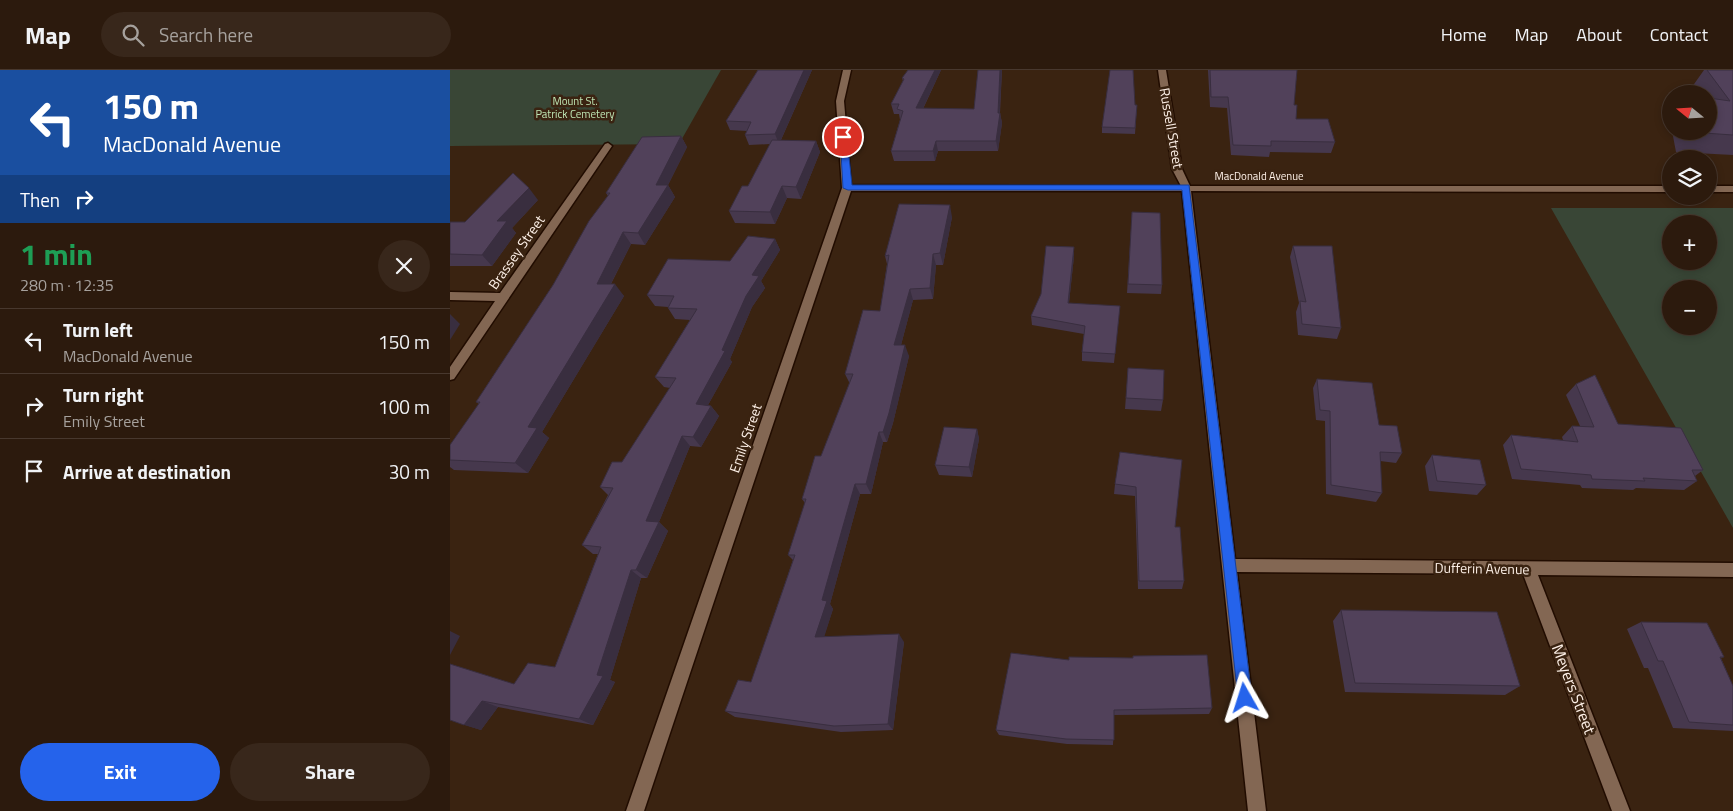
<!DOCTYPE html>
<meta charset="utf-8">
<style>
:root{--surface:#2c1a0d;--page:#38271b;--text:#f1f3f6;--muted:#a6a19d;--line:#48382e;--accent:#2563eb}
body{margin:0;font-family:"Titillium Web",sans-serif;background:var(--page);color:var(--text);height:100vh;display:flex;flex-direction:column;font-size:19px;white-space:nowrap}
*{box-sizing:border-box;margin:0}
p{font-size:16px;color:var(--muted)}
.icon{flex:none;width:28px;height:28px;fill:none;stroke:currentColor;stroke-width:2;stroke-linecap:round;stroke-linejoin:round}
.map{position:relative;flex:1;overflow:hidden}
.panel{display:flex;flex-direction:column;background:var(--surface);width:450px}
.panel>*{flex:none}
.guide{background:#1a4fa0;color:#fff;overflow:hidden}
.needle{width:32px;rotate:288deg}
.buttons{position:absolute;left:1212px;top:15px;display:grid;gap:10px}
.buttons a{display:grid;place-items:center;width:55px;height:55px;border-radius:50%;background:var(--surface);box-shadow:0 2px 8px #0003,0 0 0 1px var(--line);font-size:25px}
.pin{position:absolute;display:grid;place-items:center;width:42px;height:42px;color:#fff;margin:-21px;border:2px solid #fff;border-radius:50%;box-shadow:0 1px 5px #0007}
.me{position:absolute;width:55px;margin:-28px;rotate:354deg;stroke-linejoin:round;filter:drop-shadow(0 0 4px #0008)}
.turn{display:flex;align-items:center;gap:18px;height:105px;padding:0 20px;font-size:22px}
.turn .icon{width:65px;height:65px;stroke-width:2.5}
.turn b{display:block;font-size:35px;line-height:42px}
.then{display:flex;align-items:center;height:48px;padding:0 20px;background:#0003;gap:10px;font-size:19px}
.round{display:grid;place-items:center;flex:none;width:52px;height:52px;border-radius:26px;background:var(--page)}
.overview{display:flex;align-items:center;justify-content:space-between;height:85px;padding:0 20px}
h1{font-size:30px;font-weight:700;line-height:38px;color:#1e9e55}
.button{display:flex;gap:10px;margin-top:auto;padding:10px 20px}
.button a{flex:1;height:58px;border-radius:30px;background:var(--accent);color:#fff;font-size:20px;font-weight:700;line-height:58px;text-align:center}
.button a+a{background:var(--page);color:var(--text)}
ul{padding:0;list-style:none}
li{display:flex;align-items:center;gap:15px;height:65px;padding:0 20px;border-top:1px solid var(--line)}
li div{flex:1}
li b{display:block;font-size:19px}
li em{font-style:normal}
header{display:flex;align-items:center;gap:30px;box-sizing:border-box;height:70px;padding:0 25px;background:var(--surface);border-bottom:1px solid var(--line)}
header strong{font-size:24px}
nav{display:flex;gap:28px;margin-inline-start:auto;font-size:18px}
.search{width:350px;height:45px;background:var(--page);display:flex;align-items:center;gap:12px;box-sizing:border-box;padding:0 18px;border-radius:28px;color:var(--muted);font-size:19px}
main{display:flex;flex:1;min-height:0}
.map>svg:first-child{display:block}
</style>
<header>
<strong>Map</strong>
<div class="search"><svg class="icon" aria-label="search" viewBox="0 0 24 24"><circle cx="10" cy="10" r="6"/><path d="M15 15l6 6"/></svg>Search here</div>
<nav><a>Home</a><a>Map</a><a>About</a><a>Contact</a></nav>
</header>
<main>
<section class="panel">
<div class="guide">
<div class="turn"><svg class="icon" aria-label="left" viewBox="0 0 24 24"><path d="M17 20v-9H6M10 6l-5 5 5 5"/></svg><div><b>150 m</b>MacDonald Avenue</div></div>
<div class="then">Then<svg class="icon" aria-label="right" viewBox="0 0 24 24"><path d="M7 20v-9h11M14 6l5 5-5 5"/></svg></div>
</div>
<div class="overview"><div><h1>1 min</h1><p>280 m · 12:35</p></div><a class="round"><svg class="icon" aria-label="close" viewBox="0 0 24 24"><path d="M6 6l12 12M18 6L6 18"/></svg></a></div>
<ul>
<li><svg class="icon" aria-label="left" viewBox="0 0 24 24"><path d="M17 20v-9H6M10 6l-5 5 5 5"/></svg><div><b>Turn left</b><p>MacDonald Avenue</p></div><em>150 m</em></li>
<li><svg class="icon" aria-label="right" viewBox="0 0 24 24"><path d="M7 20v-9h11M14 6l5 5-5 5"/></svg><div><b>Turn right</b><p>Emily Street</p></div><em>100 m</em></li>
<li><svg class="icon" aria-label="arrive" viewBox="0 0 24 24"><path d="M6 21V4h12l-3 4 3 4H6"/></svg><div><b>Arrive at destination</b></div><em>30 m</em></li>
</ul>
<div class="button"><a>Exit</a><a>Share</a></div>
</section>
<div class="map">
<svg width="1283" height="741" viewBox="0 0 1283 741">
<rect width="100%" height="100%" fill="#3a2311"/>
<path fill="#394636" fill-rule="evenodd" d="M0 0H271L229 74 0 76Z
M1101 138H1283V458ZM1221 154H1259V191H1221ZM1221 219H1259V256H1221Z"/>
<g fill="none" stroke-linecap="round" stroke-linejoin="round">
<g stroke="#210c00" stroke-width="3">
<path id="street" d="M393 0H401L394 31 401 115 731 116 722 99 708 0H716L732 99 740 116H1221V122L741 121 785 489 1283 493V507L1088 505 1180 741H1162L1073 504 787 502 816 741H798L732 121H401L194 741H176L392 118 386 31Z
M158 73 162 76 4 309 0 310V297L45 231 0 230V222L50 223 155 74Z
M1259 116H1283V122H1259Z"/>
</g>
<use href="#street" fill="#836753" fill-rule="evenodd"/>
</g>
<path fill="#46384d" d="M308 0H362L331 70 366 71 370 82 351 129 337 128 325 154 285 153 279 141 298 116 320 74 299 75 295 65 297 61 280 60 276 51Z
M491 0 473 39H524L528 0H552L550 43 552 53 548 81H488L485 91H444L441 81 450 50 449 44H444L441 34 453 11 452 8Z
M758 0H847L844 35 846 49 885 72 881 83 820 82 819 87 781 85 777 38 760 37Z
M1254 0H1283V85L1226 82 1222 61H1259V24H1247L1242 17Z
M687 35 685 64 652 63V57Z
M1221 37V60L1217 43Z
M231 66 237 77 218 115 225 127 195 175 181 174 161 214 174 226 92 362 99 368 78 403 4 400 0 397V375L29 334 26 332 103 215 158 126 156 123Z
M88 130 62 158 66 163 42 196H0V152H15Z
M682 142 712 215 711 224 677 223Z
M502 147 493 195H486L483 229 463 230 451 275 459 286 443 353 437 372H433L421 424H410L380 534 383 539 374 566 454 572 443 660 391 662 285 647 275 641 301 612 343 490 338 485 355 433 352 429 371 386 400 314 395 304 430 241 437 194 435 186Z
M325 169 330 180 311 211 315 218 302 237 280 289 282 292 258 335 261 336 269 346 251 377 240 376 209 452 218 461 197 508H191L160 610 165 612 143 655 48 637 31 660 0 650 64 614 105 597 148 484H143L132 475 158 425 150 417 172 392 220 318 214 317 205 307 240 250 225 249 218 238V237L205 236 197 225 280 191Z
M843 176 891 258 887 269 848 265 846 242 849 233 840 187Z
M624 177V186L619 233 669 245 664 293 632 291V282L634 264 582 255 581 246Z
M678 298 713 330 711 341 675 339Z
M867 309 929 355 952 383 946 393 930 391 932 423 926 432 876 424 875 351 866 350 863 318Z
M1126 314 1168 354 1253 400 1245 406 1247 411 1234 420 1186 418 1183 420 1132 418 1130 415 1062 409 1053 375 1061 365 1113 370 1112 367 1122 356H1130L1116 325Z
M527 359 529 369 522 407 489 405 485 395Z
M670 382 725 457 734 511 732 519H688L685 426 664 424 665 414Z
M982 385 1036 415 1027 425 979 421 975 396Z
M891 540 1070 616 1055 625 895 622 883 551Z
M1191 552 1274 587 1271 588 1283 616V661L1223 658 1198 598H1194L1177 559Z
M561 583 762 638 759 644 664 645 663 675 617 674 549 665 546 660Z"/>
<path fill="#392e3f" d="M354 0H362L329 74 325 64Z
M485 0H491L468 49 466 38Z
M550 0H552L549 53 548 43Z
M550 43 552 53 548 81 546 71Z
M231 66 237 77 218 115 225 127 195 175 188 163 206 115Z
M366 71 370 82 351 129 346 117Z
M486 71 488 81 485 91 483 81Z
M332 116 337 128 325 154 320 142Z
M79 118 88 130 62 158 66 163 42 196 32 185 47 151Z
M500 135 502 147 493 195 490 183Z
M173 162 181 174 155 225 147 214Z
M325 169 330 180 311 211 315 218 302 237 280 289 282 292 253 344 246 334 272 280 302 205Z
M624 177V186L618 242V233Z
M483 184 486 195 483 229 480 218Z
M165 214 174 226 92 362 99 368 78 403 65 393 78 357Z
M460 219 463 230 448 286 444 275Z
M0 244 10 254 0 270Z
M455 275 459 286 443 353 437 372 433 362Z
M261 336 269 346 251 377 243 367Z
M527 359 529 369 522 407 519 397Z
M429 362 433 372 421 424 416 414Z
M232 366 240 376 209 452 218 461 197 508 186 500 196 451Z
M405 414 410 424 380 534 383 539 372 574 365 567 372 530Z
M181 500 191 508 160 610 165 612 143 655 129 649 147 605Z
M0 561 10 566 0 585Z
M449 564 454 572 443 660 438 654Z
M32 631 48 637 31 660 14 655Z"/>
<path fill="#51415a" stroke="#392e3f" d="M308 0H354L325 64 295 65 301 52 276 51Z
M458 0H485L466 38 524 39 528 0H550L548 43H550L546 71H486L483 81H441L453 41 447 39 449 34H441L454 9 452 8Z
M660 0H683L685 35H687L685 58 652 57Z
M760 0H847L844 35H847L846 49H878L885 72 821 71V76L783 75 778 27H761Z
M1257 0H1283V65L1240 62V61H1259V28L1280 31Z
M231 66 206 115H218L188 163 173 162 147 214H165L78 357 87 358 65 393 0 390V375L30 332H26L103 215 139 151 160 123H156L192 67Z
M322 70 366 71 346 117 332 116 320 142 279 141 292 116H298Z
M63 103 79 118 47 151H57L32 185 0 184V152H15Z
M449 134 500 135 490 183 483 184 480 218 460 219 444 275H455L439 343 433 362H429L416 414H405L372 530 377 531 365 567 449 564 438 654 384 656 275 641 288 610 301 612 345 485H338L356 429H352L365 386H371L403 304H395L413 240 430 241 439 185 435 186Z
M682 142 710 143 712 215 678 214Z
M298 166 325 169 302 205 309 206 296 226 272 280 275 281 246 334 261 336 243 367 232 366 196 451 209 452 186 500H181L147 605 153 606 129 649 32 631 14 655 0 650V594L64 614 78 593 105 597 151 477 132 475 163 418 150 417 162 392H172L226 308 205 307 247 239 218 238 224 226 197 225 218 189 280 191Z
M596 176 624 177 618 233 670 236 665 284 632 282 635 256 581 246 591 224Z
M843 176H882L891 258 852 254 850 231 856 232Z
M678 298 714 300 713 330 676 328Z
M1145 305 1168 354 1231 358 1253 400H1242L1247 411 1193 408 1195 411 1142 409 1141 405 1071 399 1061 365 1128 372 1122 356 1144 357 1126 314Z
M867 309 922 313 929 355 947 356 952 383 930 382 932 423 881 415 880 341 870 340Z
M494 357 527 359 519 397 485 395Z
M670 382 732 390 725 457H730L734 511H689L686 417 665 414Z
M982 385 1030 390 1036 415 987 411Z
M891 540 1047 542 1070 616 905 613Z
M1191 552 1257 553 1274 587H1270L1283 616V655L1239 652 1213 591H1208Z
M561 583 619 590V587L683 588V586L757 585 762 638 664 640V670L616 669 546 660Z"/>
<path fill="#2563eb" stroke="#184099" d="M390 65 397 67 402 115H739L802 628 800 634 795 636 790 634 788 628 732 120H398L393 118Z"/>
<g text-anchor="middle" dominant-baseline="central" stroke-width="5" stroke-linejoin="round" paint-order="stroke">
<g font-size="11" fill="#bfe6b5" stroke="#3a2311">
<text x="125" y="31">Mount St.<tspan x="125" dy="13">Patrick Cemetery</tspan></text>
</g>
<g font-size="11" fill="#fdf0e7" stroke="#3a2311">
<text x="809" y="106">MacDonald Avenue</text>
</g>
<g font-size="14" fill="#fdf0e7" stroke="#3a2311">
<text transform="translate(722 58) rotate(80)">Russell Street</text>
<text transform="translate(66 182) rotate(-55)">Brassey Street</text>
<text transform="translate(295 368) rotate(-71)">Emily Street</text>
<text transform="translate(1032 498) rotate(1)">Dufferin Avenue</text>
</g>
<g font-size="16" fill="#fdf0e7" stroke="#3a2311">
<text transform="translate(1124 619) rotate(69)">Meyers Street</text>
</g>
</g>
</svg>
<div class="buttons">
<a><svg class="needle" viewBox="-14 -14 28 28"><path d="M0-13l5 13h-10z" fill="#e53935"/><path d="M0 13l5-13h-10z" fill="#a6a19d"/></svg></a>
<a><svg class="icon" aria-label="layers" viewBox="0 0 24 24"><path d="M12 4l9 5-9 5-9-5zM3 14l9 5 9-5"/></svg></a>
<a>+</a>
<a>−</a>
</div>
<div class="pin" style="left:393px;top:67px;background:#d93025"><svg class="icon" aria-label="arrive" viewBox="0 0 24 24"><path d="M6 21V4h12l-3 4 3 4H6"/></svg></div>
<svg class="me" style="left:795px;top:628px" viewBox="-20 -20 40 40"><path d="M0-17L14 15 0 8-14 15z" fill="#2563eb" stroke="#fff" stroke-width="4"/></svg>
</div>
</main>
